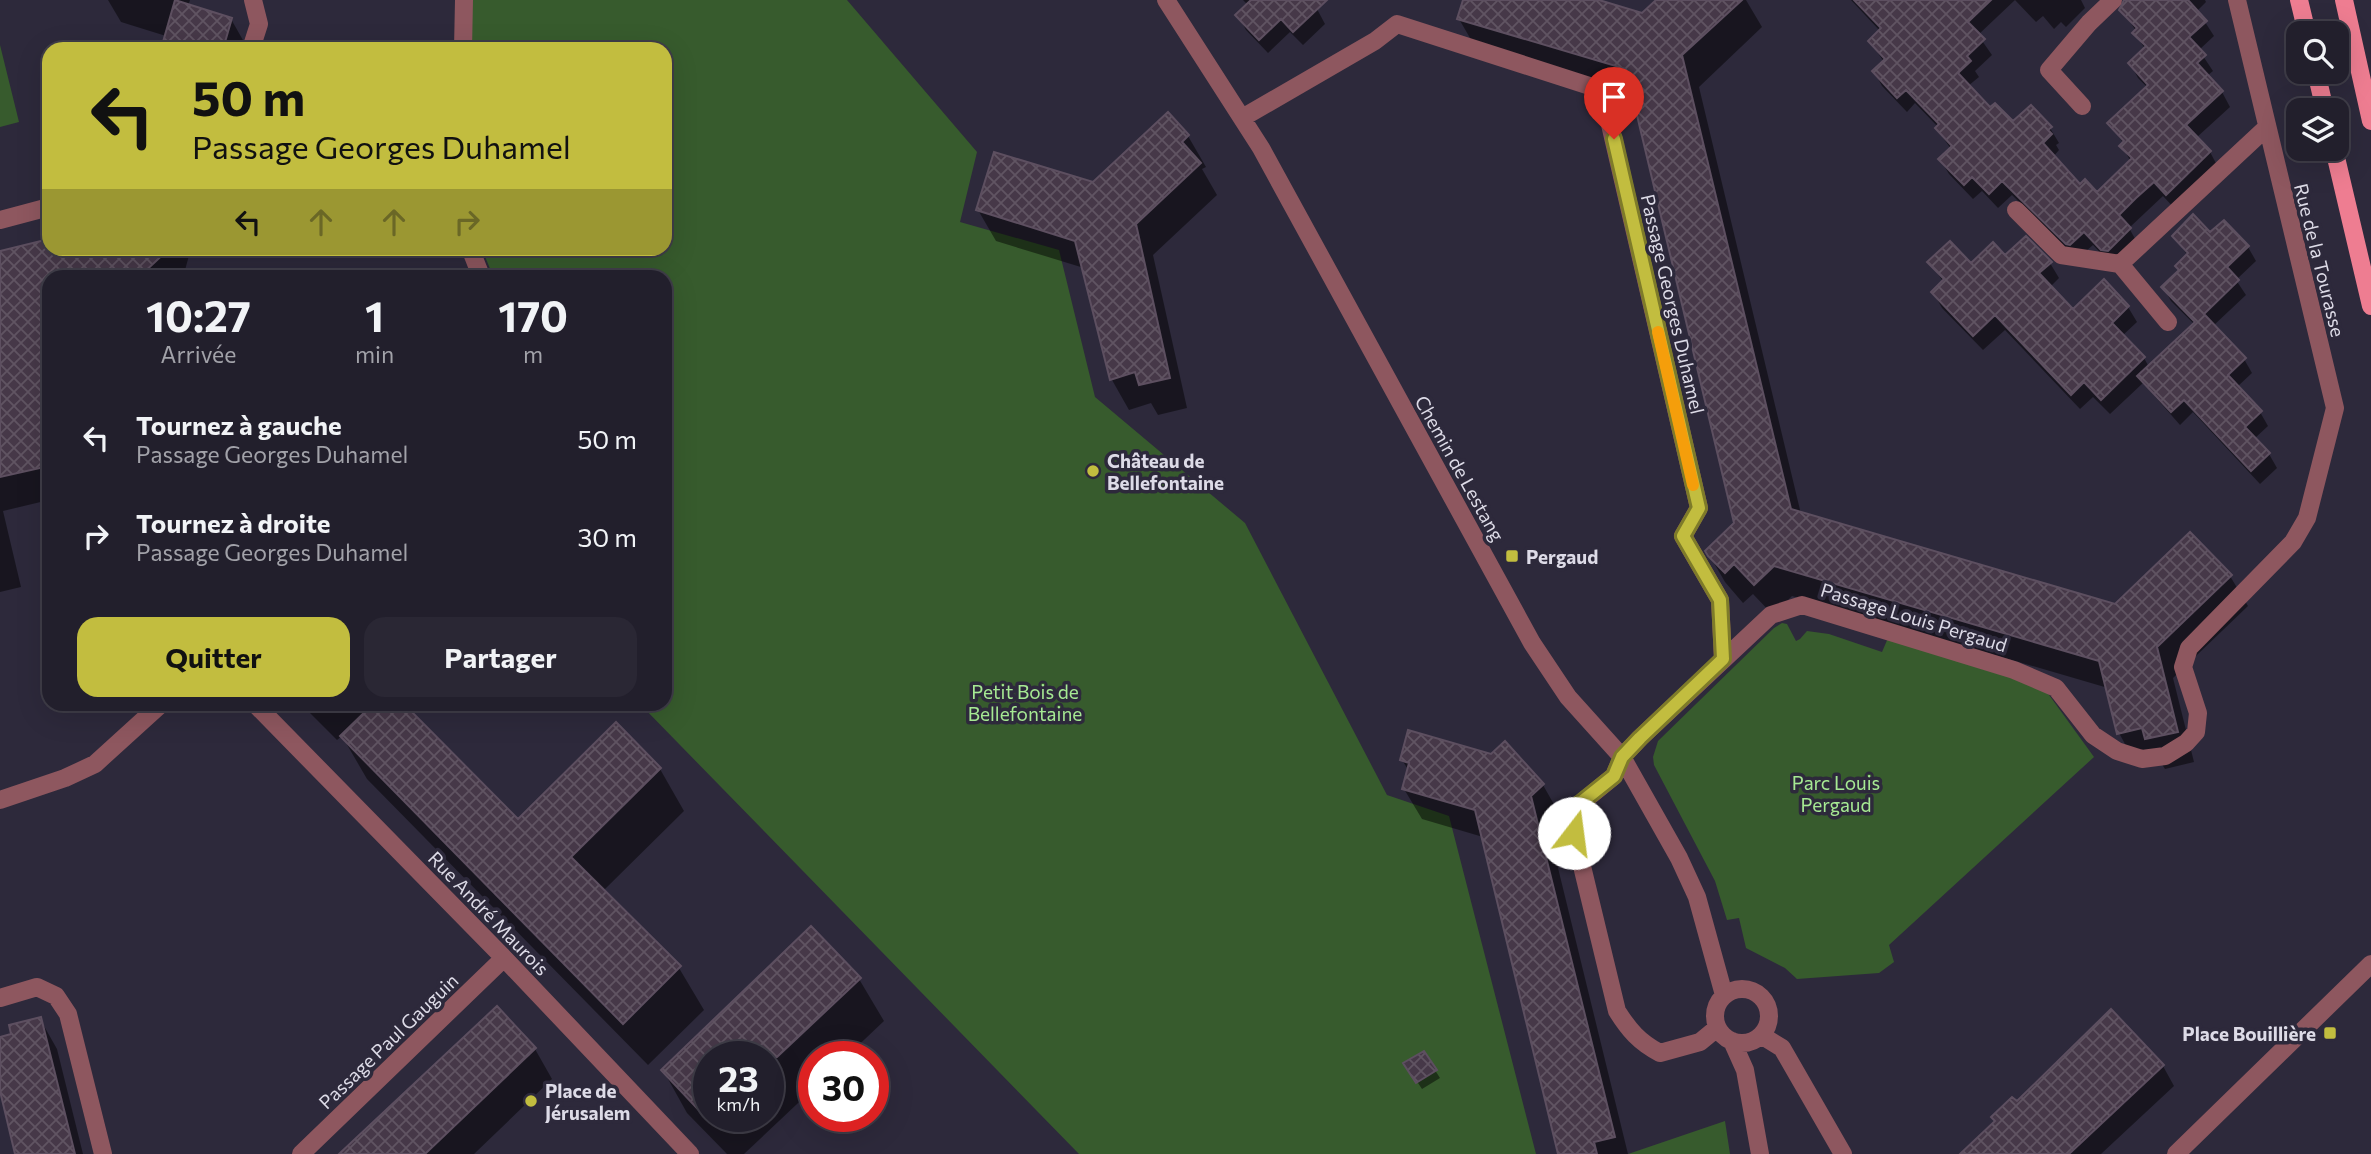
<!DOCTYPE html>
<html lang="fr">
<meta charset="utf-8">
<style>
:root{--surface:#221f2c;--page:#2a2734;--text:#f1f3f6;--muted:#a2a2a9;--line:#3f3d48;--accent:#c2bd3f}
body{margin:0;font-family:Commissioner,sans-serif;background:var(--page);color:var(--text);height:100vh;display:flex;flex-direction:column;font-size:26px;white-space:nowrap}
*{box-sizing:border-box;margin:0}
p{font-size:23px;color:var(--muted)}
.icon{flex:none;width:38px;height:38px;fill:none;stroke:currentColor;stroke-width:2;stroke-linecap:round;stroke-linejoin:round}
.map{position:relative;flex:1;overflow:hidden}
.side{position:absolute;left:42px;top:270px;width:630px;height:441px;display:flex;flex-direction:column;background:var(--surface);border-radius:21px;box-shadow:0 7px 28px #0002,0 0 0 2px var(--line)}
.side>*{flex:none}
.banner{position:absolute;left:42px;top:42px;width:630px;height:214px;border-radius:21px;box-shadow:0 7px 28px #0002,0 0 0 2px var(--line);background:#c2bd3f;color:#111;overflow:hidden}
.fabs{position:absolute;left:2286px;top:21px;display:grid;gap:14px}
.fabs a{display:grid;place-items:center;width:63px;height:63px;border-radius:14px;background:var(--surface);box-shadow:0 7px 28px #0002,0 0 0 2px var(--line);font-size:35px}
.speed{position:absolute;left:693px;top:1041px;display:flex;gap:14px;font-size:35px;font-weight:700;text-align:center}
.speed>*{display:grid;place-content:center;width:91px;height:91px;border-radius:50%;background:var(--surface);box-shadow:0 7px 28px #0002,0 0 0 2px var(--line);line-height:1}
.speed small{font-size:18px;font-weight:400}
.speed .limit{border:10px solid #d22;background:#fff;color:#111}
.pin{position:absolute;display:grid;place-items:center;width:60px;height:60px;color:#fff;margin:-72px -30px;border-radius:50% 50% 50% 0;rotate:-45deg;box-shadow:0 0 7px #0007}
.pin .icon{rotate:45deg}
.me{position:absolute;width:77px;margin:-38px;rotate:15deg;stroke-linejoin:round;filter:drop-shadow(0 0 5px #0008)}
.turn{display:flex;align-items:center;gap:24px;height:147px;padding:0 35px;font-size:32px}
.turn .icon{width:91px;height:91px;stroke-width:2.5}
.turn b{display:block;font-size:49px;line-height:60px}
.lanes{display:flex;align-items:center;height:66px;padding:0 35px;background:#0003;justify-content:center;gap:35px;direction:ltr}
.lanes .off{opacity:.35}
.eta{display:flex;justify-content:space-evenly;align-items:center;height:119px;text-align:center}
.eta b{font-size:42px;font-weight:700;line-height:49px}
.primary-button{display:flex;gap:14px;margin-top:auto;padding:14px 35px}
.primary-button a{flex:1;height:80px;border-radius:21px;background:var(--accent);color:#111;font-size:28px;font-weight:700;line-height:80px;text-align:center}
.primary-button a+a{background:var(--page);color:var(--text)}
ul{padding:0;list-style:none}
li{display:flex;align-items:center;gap:21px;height:98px;padding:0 35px}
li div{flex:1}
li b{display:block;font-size:26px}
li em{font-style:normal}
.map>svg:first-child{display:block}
</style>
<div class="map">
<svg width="2371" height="1154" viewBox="0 0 2371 1154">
<defs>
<pattern id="building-cross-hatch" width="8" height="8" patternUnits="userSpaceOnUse" patternTransform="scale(1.75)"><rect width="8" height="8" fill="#463848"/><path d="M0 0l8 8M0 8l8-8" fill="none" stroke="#605462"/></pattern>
</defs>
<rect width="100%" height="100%" fill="#2d293b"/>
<path fill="#375b2d" d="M468 0H847L977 152 960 222 1059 250 1095 397 1245 523 1387 795 1449 816 1536 1154H1079L640 704H665V276H493L482 249 665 248V49H467Z
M0 45 19 122 0 127Z
M1782 623 1787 624 1796 641 1800 639 1807 631 1829 634 1882 652 1888 638 2044 688 2094 757 1889 945 1894 962 1879 973 1797 979 1785 968 1746 948 1739 918 1727 920 1715 881 1654 765 1653 757 1658 741 1774 628Z
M1725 1121 1730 1154H1628L1631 1153Z"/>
<path fill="#0007" fill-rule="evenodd" d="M108 0H190L188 6 231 19 248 49H162L166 36 121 22Z
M1243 0H1323L1317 9 1325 24 1303 45 1290 32 1268 53 1246 30 1238 15 1248 5Z
M1465 0H1593L1643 15 1658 0H1746L1762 27 1699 87 1801 514 2116 606 2230 576 2248 606 2173 678 2194 762 2165 769 2158 758 2136 764 2119 733 2108 688 1792 596 1773 615 1753 594 1743 603 1725 582 1707 551 1736 523 1634 96 1477 50 1459 19Z
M1851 0H2015L1978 35 1992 55 1975 71 1979 77 1968 86 1990 110 2013 124 2050 128 2059 143 2056 145 2059 150 2053 157 2080 186 2097 194 2131 162 2122 146 2124 144 2110 124 2148 88 2138 78 2130 63 2145 49 2135 33 2136 31 2123 11 2134 0H2205L2206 2 2196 12 2205 22 2214 36 2199 50 2213 71 2207 76 2222 92 2230 107 2196 138 2210 152 2218 167 2175 209 2163 196 2129 228 2138 244 2111 264 2093 245 2077 259 2012 195 1998 208 1982 191 1973 199 1949 174 1940 159 1951 149 1937 129 1938 127 1915 103 1907 112 1882 86 1874 71 1884 62 1870 41 1880 31Z
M2015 0H2081L2085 8 2066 27 2061 22 2054 29 2043 16 2036 22Z
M1168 114 1188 136 1206 167 1202 169 1217 195 1153 255 1187 408 1158 415 1151 403 1129 410 1112 380 1084 268 996 241 978 210 1094 184Z
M2210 234 2248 247 2256 261 2236 280 2246 295 2213 326 2244 359 2252 373 2237 387 2260 412 2268 426 2254 439 2269 454 2277 468 2260 484 2193 412 2180 425 2143 383 2110 414 2093 397 2080 409 2005 330 1983 350 1942 308 1933 292 1944 283 1930 262 1971 265 2005 257 2050 263 2059 278 2050 287 2073 311 2128 307 2137 322 2122 336 2144 358 2149 367 2195 325 2171 301 2163 287 2180 271 2188 256 2174 236Z
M49 241V248H191L184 274 185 276H49V500L3 511 21 587 0 592V253Z
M301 704H402L518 821 660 769 684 811 603 891 679 968 704 1010 648 1065 367 779 342 736 337 740Z
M1402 760 1543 785 1560 815 1548 827 1628 1154H1560L1483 837 1422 819 1404 789 1409 771Z
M859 979 884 1021 846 1057H814V1088L744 1154H727L687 1113 663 1070ZM709 1057H768V1116H709Z
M40 1019 57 1049 83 1154H17L0 1083V1039L13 1035Z
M535 1049 552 1079 474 1154H342Z
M1424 1053 1440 1078 1422 1089 1410 1071Z
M2163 1066 2174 1086 2101 1154H1962L2017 1104Z"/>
<path fill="url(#building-cross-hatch)" stroke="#5d4f60" stroke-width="2" d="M175 0 232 18 223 49H161Z
M1251 0H1327L1293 32 1281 19 1259 40 1235 15Z
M1463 0H1599L1642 13 1656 0H1742L1682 55 1791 509 2115 604 2190 532 2232 575 2157 647 2178 732 2145 739 2142 728 2117 734 2099 661 1774 566 1754 585 1734 564 1725 573 1708 556 1705 551 1734 523 1626 69 1457 19Z
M1854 0H1991L1968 22 1985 39 1967 56 1971 61 1958 73 1990 107 1995 103 2013 121 2031 105 2052 127 2048 130 2052 134 2043 143 2080 184 2085 179 2097 192 2132 158 2119 146 2124 141 2107 123 2148 85 2128 63 2146 46 2132 33 2137 28 2119 10 2124 0H2188L2207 21 2189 37 2206 55 2197 63 2223 91 2186 125 2211 151 2166 195 2154 182 2136 198 2119 215 2131 228 2108 251 2101 250 2084 232 2070 245 2066 244 2002 181 1989 194 1972 177 1964 185 1938 159 1952 146 1935 128 1939 124 1906 90 1897 98 1872 71 1885 59 1868 41 1881 28Z
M1168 112 1189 135 1182 142 1201 163 1136 224 1170 378 1139 385 1135 372 1110 380 1075 241 976 210 994 152 1093 182Z
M2193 214 2210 232 2224 220 2249 246 2227 267 2239 280 2204 314 2246 358 2228 375 2262 411 2245 427 2270 453 2251 471 2184 400 2171 412 2137 376 2195 322 2161 287 2179 270 2175 266 2188 253 2172 236Z
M2026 236 2052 262 2039 273 2073 309 2104 279 2129 306 2112 323 2145 357 2101 400 2084 382 2071 395 1995 315 1973 336 1931 292 1944 279 1927 262 1950 241 1971 263 1993 242 2005 255Z
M49 239V248H170L140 276H49V466L0 477V251Z
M373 704H404L518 819 616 722 661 768 571 857 681 966 623 1024 340 736Z
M1408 730 1491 754 1505 741 1544 784 1531 796 1615 1137 1594 1142 1597 1154H1558L1475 810 1402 789 1409 763 1400 760Z
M811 926 861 978 777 1057H709V1121L661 1070Z
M497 1006 536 1048 425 1154H339Z
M2111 1009 2164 1065 2069 1154H1960L1995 1121 1991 1117 2012 1097 2017 1101Z
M41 1017 75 1154H15L0 1091V1037L11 1034 9 1025Z
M1424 1051 1437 1070 1416 1083 1403 1063Z"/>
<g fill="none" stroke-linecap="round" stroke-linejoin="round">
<path stroke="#8e575f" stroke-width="18" d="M1166 0 1261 148 1532 643 1568 697 1622 757 1679 858 1697 897 1724 995
M251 49 259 24 253 0
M463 49 464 0
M2082 106 2049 70 2089 23 2113 0
M1242 118 1375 41 1397 24 1602 90 1699 508 1683 536 1720 600 1723 659
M2016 210 2061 255 2120 264 2168 322
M0 220 49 207
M470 248 481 276
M2120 264 2266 128
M255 704 504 958 690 1154
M0 800 65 778 95 764 161 704
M1715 1016a27 27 0 1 1 54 0a27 27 0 1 1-54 0Z
M0 998 37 987 56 996 68 1014 103 1154
M1717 1028 1700 1042 1660 1053C1639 1042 1629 1030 1617 1011L1574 833 1575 808 1614 776 1622 757 1640 738 1771 615 1802 605 2014 670 2056 688 2093 735 2117 751 2142 759 2165 756 2186 743 2196 732 2198 713 2183 667 2189 648 2293 542 2307 518 2335 408 2237 0
M1761 1035 1782 1048 1843 1154
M1732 1041 1745 1070 1760 1154
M301 1154 504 958
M2176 1154 2371 964"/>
<path stroke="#ee7d91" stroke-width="18" d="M2299 0 2307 33
M2344 0 2371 121
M2316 72 2325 110
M2334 149 2371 306"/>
</g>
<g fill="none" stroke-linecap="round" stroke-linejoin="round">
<g stroke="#7e7b29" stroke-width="18">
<path id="route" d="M1574 833V808L1614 776 1622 757 1640 738 1723 659 1720 600 1683 536 1699 508 1614 139"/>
</g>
<use href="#route" stroke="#c2bd3f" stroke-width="12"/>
<path stroke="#f59e0b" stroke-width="12" d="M1658 332 1693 485"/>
</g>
<g fill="#c2bd3f" stroke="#2d293b" stroke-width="2.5">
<circle cx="1093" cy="471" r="7"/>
<rect x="1505" y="549" width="14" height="14" rx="3.5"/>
<rect x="2323" y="1026" width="14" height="14" rx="3.5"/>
<circle cx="531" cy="1101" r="7"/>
</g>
<g text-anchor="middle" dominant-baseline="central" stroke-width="7" stroke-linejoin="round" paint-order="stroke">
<g font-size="19" fill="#dddbe7" stroke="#2d293b">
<text transform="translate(2320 260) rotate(76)">Rue de la Tourasse</text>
<text transform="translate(1673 304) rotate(77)">Passage Georges Duhamel</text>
<text transform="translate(1460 468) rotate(61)">Chemin de Lestang</text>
<text transform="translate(1914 617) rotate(17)">Passage Louis Pergaud</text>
<text transform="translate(489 913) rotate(46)">Rue André Maurois</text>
<text transform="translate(388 1041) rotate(-44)">Passage Paul Gauguin</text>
</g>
<g font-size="19" font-weight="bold" fill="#dddbe7" stroke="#2d293b" text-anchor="start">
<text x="1107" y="460">Château de<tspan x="1107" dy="22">Bellefontaine</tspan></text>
<text x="1526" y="556">Pergaud</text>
<text x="2316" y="1033" text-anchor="end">Place Bouillière</text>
<text x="545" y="1090">Place de<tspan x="545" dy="22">Jérusalem</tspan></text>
</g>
<g font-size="19" fill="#a6e993" stroke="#2d293b">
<text x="1025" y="691">Petit Bois de<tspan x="1025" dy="22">Bellefontaine</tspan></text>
<text x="1836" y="782">Parc Louis<tspan x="1836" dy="22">Pergaud</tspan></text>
</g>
</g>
</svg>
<div class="fabs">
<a><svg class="icon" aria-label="search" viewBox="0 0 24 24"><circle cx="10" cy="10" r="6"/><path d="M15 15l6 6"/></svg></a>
<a><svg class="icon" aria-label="layers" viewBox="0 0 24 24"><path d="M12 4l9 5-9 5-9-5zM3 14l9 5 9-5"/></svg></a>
</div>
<div class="speed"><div>23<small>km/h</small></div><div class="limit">30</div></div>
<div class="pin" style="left:1614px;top:139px;background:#d93025"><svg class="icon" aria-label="arrive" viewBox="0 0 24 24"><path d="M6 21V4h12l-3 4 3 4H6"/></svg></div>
<svg class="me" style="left:1574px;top:833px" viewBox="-20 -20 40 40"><circle r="19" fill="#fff"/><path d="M0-13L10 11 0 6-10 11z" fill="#c2bd3f"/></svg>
<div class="banner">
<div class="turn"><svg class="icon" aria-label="left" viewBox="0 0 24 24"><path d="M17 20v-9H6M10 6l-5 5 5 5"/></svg><div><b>50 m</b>Passage Georges Duhamel</div></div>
<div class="lanes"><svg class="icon" aria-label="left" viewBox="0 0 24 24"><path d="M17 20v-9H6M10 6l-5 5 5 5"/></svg><svg class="icon off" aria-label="ahead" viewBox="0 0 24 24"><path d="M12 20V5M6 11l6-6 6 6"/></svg><svg class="icon off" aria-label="ahead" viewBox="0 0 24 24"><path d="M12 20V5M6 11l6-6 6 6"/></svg><svg class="icon off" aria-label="right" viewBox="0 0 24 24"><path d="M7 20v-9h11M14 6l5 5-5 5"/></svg></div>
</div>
<section class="side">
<div class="eta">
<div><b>10:27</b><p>Arrivée</p></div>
<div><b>1</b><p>min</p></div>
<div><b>170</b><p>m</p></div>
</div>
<ul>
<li><svg class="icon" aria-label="left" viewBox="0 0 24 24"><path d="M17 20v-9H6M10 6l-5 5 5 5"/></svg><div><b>Tournez à gauche</b><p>Passage Georges Duhamel</p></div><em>50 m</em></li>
<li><svg class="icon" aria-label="right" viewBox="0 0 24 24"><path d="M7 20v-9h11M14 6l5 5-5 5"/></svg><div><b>Tournez à droite</b><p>Passage Georges Duhamel</p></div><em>30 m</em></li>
</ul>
<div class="primary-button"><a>Quitter</a><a>Partager</a></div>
</section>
</div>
